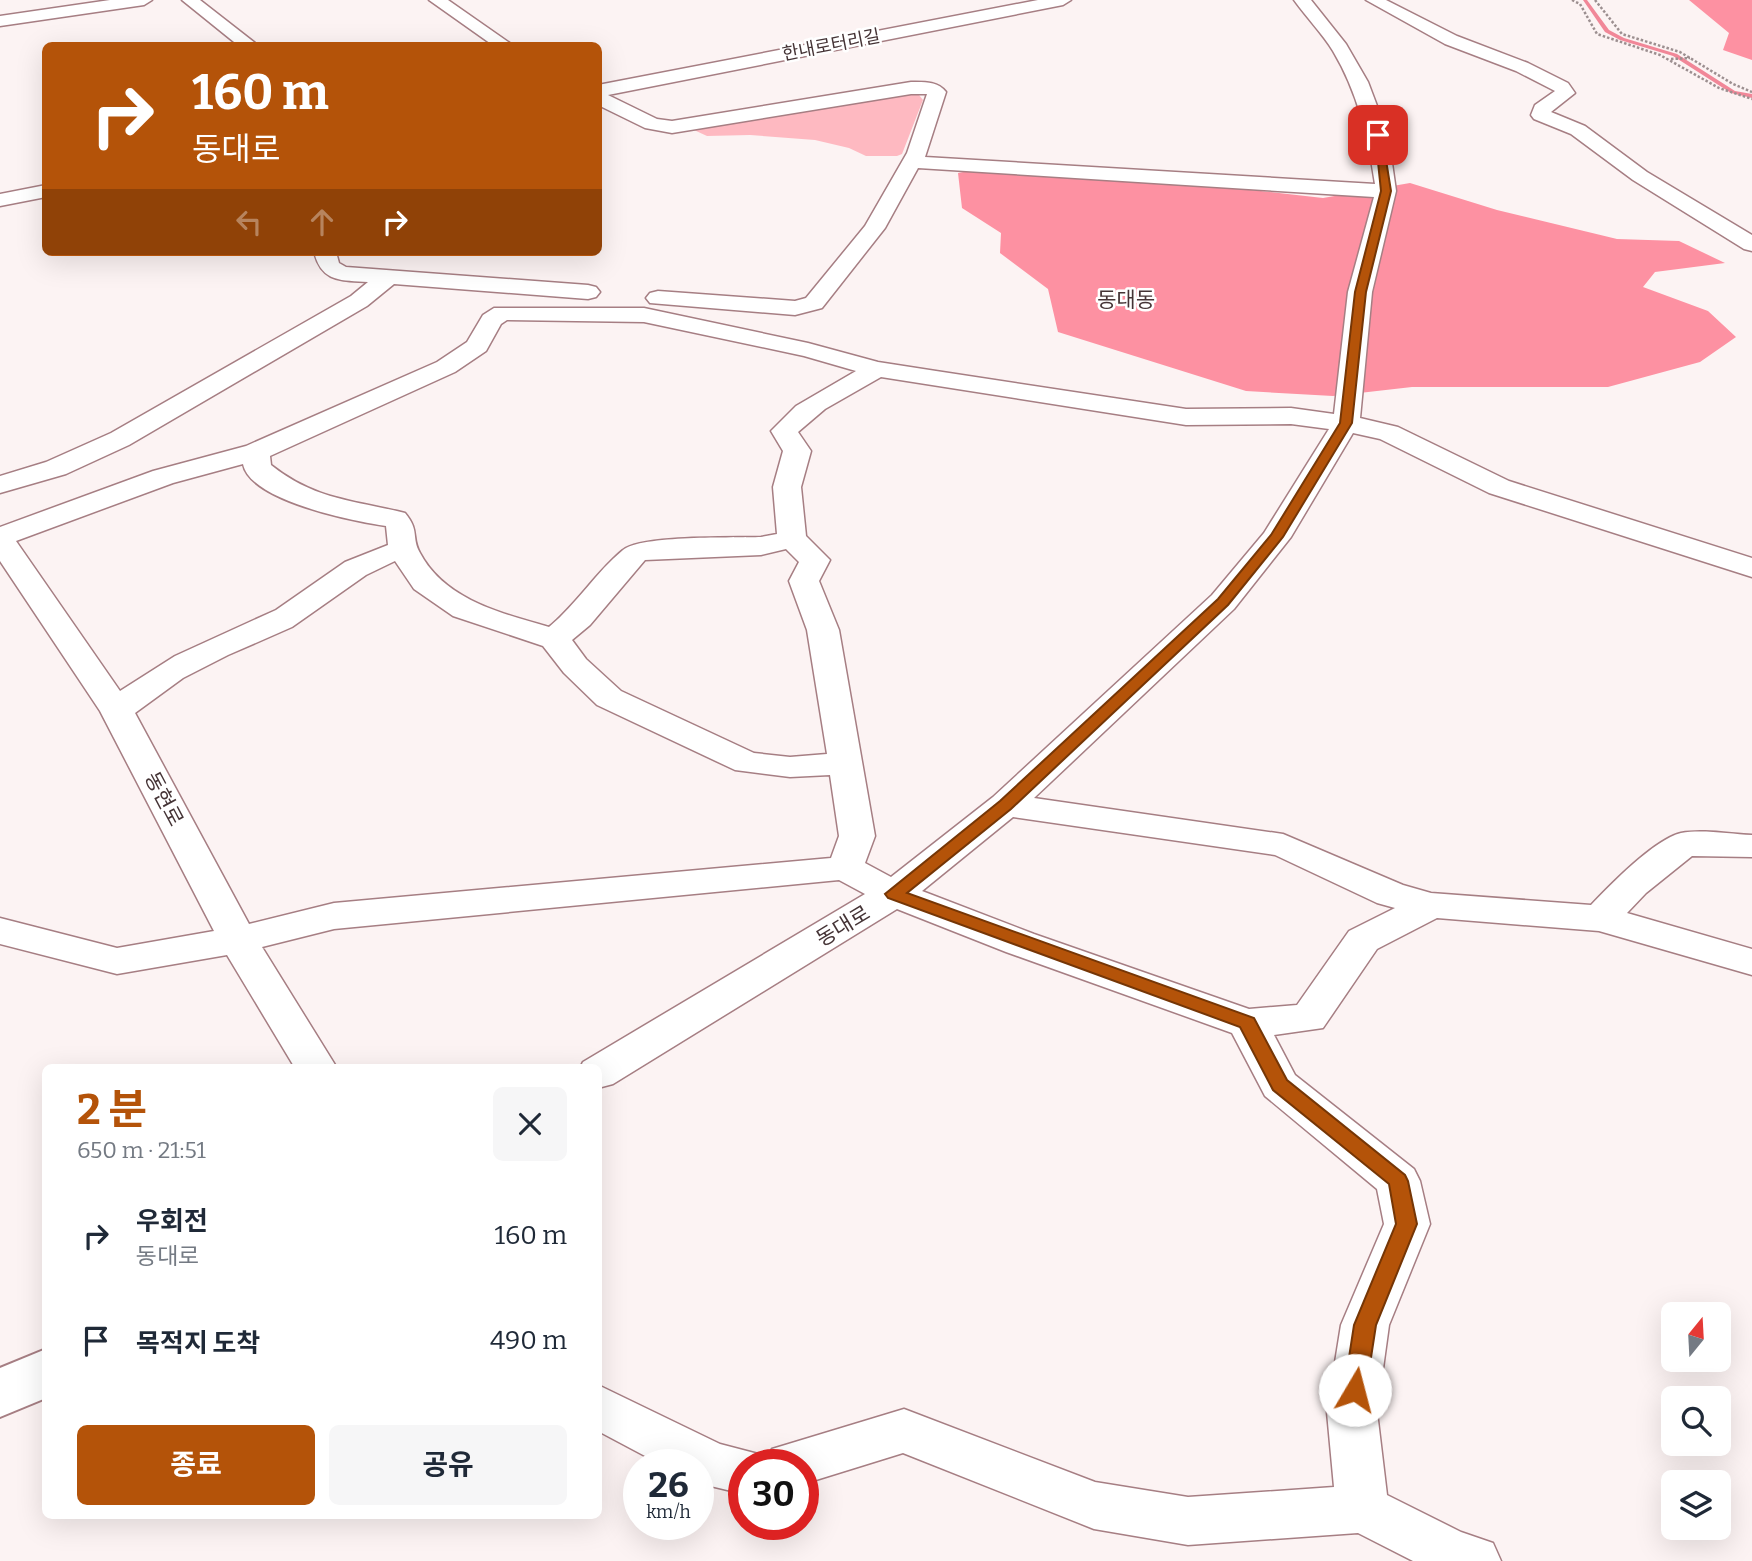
<!DOCTYPE html>
<html lang="ko">
<meta charset="utf-8">
<style>
:root{--surface:#fff;--page:#f6f6f7;--text:#1f2937;--muted:#747a83;--accent:#b45309}
body{margin:0;font-family:Bitter,"Noto Sans KR",serif;background:var(--page);color:var(--text);height:100vh;display:flex;flex-direction:column;font-size:26px;white-space:nowrap}
*{box-sizing:border-box;margin:0}
p{font-size:23px;color:var(--muted)}
.icon{flex:none;width:38px;height:38px;fill:none;stroke:currentColor;stroke-width:2;stroke-linecap:round;stroke-linejoin:round}
.map{position:relative;flex:1;overflow:hidden}
.side{position:absolute;left:42px;top:1064px;width:560px;height:455px;display:flex;flex-direction:column;background:var(--surface);border-radius:10px;box-shadow:0 7px 28px #0002}
.side>*{flex:none}
.banner{position:absolute;left:42px;top:42px;width:560px;height:214px;border-radius:10px;box-shadow:0 7px 28px #0002;background:#b45309;color:#fff;overflow:hidden}
.needle{width:46px;rotate:18deg}
.buttons{position:absolute;left:1661px;top:1302px;display:grid;gap:14px}
.buttons a{display:grid;place-items:center;width:70px;height:70px;border-radius:10px;background:var(--surface);box-shadow:0 7px 28px #0002;font-size:35px}
.speed{position:absolute;left:623px;top:1449px;display:flex;gap:14px;font-size:35px;font-weight:700;text-align:center}
.speed>*{display:grid;place-content:center;width:91px;height:91px;border-radius:50%;background:var(--surface);box-shadow:0 7px 28px #0002;line-height:1}
.speed small{font-size:18px;font-weight:400}
.speed .limit{border:10px solid #d22;background:#fff;color:#111}
.pin{position:absolute;display:grid;place-items:center;width:60px;height:60px;color:#fff;margin:-30px;border-radius:14px;box-shadow:0 4px 10px #0006}
.me{position:absolute;width:77px;margin:-38px;rotate:8deg;stroke-linejoin:round;filter:drop-shadow(0 0 5px #0008)}
.turn{display:flex;align-items:center;gap:24px;height:147px;padding:0 35px;font-size:32px}
.turn .icon{width:91px;height:91px;stroke-width:2.5}
.turn b{display:block;font-size:49px;line-height:60px}
.lanes{display:flex;align-items:center;height:66px;padding:0 35px;background:#0003;justify-content:center;gap:35px;direction:ltr}
.lanes .off{opacity:.35}
.round{display:grid;place-items:center;flex:none;width:74px;height:74px;border-radius:10px;background:var(--page)}
.head{display:flex;align-items:center;justify-content:space-between;height:119px;padding:0 35px}
h1{font-size:42px;font-weight:700;line-height:52px;color:var(--accent)}
.primary-button{display:flex;gap:14px;margin-top:auto;padding:14px 35px}
.primary-button a{flex:1;height:80px;border-radius:10px;background:var(--accent);color:#fff;font-size:28px;font-weight:700;line-height:80px;text-align:center}
.primary-button a+a{background:var(--page);color:var(--text)}
ul{padding:0;list-style:none}
li{display:flex;align-items:center;gap:21px;height:105px;padding:0 35px}
li div{flex:1}
li b{display:block;font-size:26px}
li em{font-style:normal}
.map>svg:first-child{display:block}
</style>
<div class="map">
<svg width="1752" height="1561" viewBox="0 0 1752 1561">
<rect width="100%" height="100%" fill="#fcf3f3"/>
<path fill="#feb9c1" d="M903 93 919 95 923 100 902 154 897 156H866L849 148 815 140 750 135 707 136 694 130Z"/>
<path fill="#fd91a2" d="M1689 0H1752V60L1723 50 1729 33Z
M1009 163 1323 198 1410 183 1497 210 1617 239 1679 241 1725 263 1655 272 1643 287 1708 311 1736 337 1700 362 1608 387H1412L1333 396 1246 391 1058 332 1048 289 1000 253 1001 233 962 208 958 173Z"/>
<g fill="none" stroke-linecap="round" stroke-linejoin="round">
<path fill="#f18798" fill-rule="evenodd" d="M1583 0H1587L1609 30 1624 38 1677 54 1735 91 1752 94V98L1731 93 1673 56 1620 40 1605 32Z"/>
<g stroke="#a67e83" stroke-width="3">
<path id="minor" d="M110 0H152L144 5 0 26V16Z
M182 0H200L259 46H239Z
M429 0H448L514 46H494Z
M1038 0H1071L1063 5 608 95 657 119 672 121 911 82C924 82 938 81 946 92L925 157 1375 184C1368 137 1358 93 1333 51 1322 33 1306 17 1294 0H1311L1346 44 1368 82 1388 135 1396 191 1372 292 1360 418 1398 427 1509 481 1752 558V577L1489 493 1380 439 1353 433 1291 537 1234 609 1034 798 1283 834 1403 885 1431 893 1591 905C1610 885 1655 839 1681 833 1702 829 1730 834 1752 835V857L1692 856 1646 893 1627 913 1752 949V975L1599 931 1437 918 1377 949 1323 1028 1274 1035 1295 1075 1414 1169 1420 1181 1430 1224 1389 1325 1377 1412 1387 1495 1461 1532 1493 1543 1501 1561H1413L1358 1533 1188 1545 1094 1529 903 1453 803 1484V1465H744V1494L698 1483V1465H662L598 1431V1385L720 1444 762 1455 766 1462 772 1449 904 1409 1095 1482 1188 1497 1334 1487 1327 1412 1341 1325 1384 1224 1377 1189 1265 1096 1232 1033 1006 952 897 909 613 1084 598 1088V1068H580L583 1062 865 894 839 880 334 929 262 947 337 1068H295L227 955 117 974 0 944V918L117 948 214 931 100 711 0 561V527L153 471 246 446 437 362 467 342 483 315 494 308H644L808 343 878 362 936 371 1186 409 1291 408 1334 414 1348 292 1374 197 918 168 885 228 822 308 795 315 650 303 646 298 650 293 658 291 795 301 806 298 865 226 907 153 927 94H911L672 133 645 128 598 105V85ZM507 320 644 322 804 356 856 371 796 406 771 431 783 451 773 487 777 534 761 537C735 538 640 535 623 550 596 572 577 604 549 627 501 613 445 600 420 553 411 537 420 531 405 513 353 500 315 500 271 465L270 456 455 372 486 351 501 324ZM881 377 1186 425 1291 424 1329 429 1264 533 1212 595 993 797 891 877 865 863 875 836 839 630 819 581 830 560 806 536 801 487 811 451 798 432 825 409ZM243 464C250 501 353 521 386 526L388 545 345 562 276 610 175 656 120 691 16 541 173 483ZM786 549 799 562 789 581 807 630 827 754 790 757 754 753 621 691 586 659 572 640 590 625 645 560 761 555ZM395 561 414 589 453 616 543 646 564 673 597 705 735 770 790 777 830 775 839 836 831 858 334 903 249 924 135 713 183 678 228 655 292 627 366 575ZM1013 817 1275 855 1377 903 1395 908 1349 931 1297 1005 1249 1009 1034 934 922 891Z
M1366 0H1386L1457 36 1528 63 1568 83 1575 93 1551 112 1585 126 1647 172 1752 235V251L1744 249 1633 180 1571 134 1534 119 1531 115 1535 105 1555 91 1516 71 1445 44Z
M46 185V197L0 206V194Z
M314 252H336L339 263 346 267 588 285 596 287 600 292 596 297 588 299 394 284 367 306 129 445 66 474 0 493V476L46 462 111 433 351 296 368 282C341 280 322 283 314 252Z"/>
</g>
<g stroke="#a67e83" stroke-width="4">
<path id="major" d="M46 1349V1398L0 1417V1368Z"/>
</g>
<path stroke="#9c8f90" stroke-width="2.5" stroke-dasharray="2.5 2" stroke-linecap="butt" d="M1572 0 1580 4 1597 34 1660 55 1719 88 1752 99
M1595 0 1622 34 1680 52 1733 84 1752 92
M1671 59 1690 58"/>
<use href="#minor" fill="#fff" fill-rule="evenodd"/>
<use href="#major" fill="#fff" fill-rule="evenodd"/>
</g>
<path fill="#b45309" stroke="#753606" stroke-width="2" d="M1375 133 1382 135 1391 191 1366 292 1352 423 1283 537 1228 605 1011 809 907 893 1254 1018 1287 1080 1405 1175 1408 1181 1417 1224 1376 1325 1366 1390 1363 1397 1355 1399 1347 1397 1344 1390 1354 1325 1396 1224 1389 1184 1273 1090 1240 1027 888 898 885 894 1000 801 1218 599 1271 535 1340 423 1355 292 1381 191Z"/>
<g text-anchor="middle" dominant-baseline="central" stroke-width="5" stroke-linejoin="round" paint-order="stroke">
<g font-size="18" fill="#453436" stroke="#fff">
<text transform="translate(831 45) rotate(-11)">한내로터리길</text>
</g>
<g font-size="21" fill="#453436" stroke="#fff">
<text x="1126" y="300">동대동</text>
</g>
<g font-size="21" fill="#453436" stroke="#fff">
<text transform="translate(164 799) rotate(62)">동현로</text>
<text transform="translate(843 926) rotate(-31)">동대로</text>
</g>
</g>
</svg>
<div class="buttons">
<a><svg class="needle" viewBox="-14 -14 28 28"><path d="M0-13l5 13h-10z" fill="#e53935"/><path d="M0 13l5-13h-10z" fill="#747a83"/></svg></a>
<a><svg class="icon" aria-label="search" viewBox="0 0 24 24"><circle cx="10" cy="10" r="6"/><path d="M15 15l6 6"/></svg></a>
<a><svg class="icon" aria-label="layers" viewBox="0 0 24 24"><path d="M12 4l9 5-9 5-9-5zM3 14l9 5 9-5"/></svg></a>
</div>
<div class="speed"><div>26<small>km/h</small></div><div class="limit">30</div></div>
<div class="pin" style="left:1378px;top:135px;background:#d93025"><svg class="icon" aria-label="arrive" viewBox="0 0 24 24"><path d="M6 21V4h12l-3 4 3 4H6"/></svg></div>
<svg class="me" style="left:1355px;top:1390px" viewBox="-20 -20 40 40"><circle r="19" fill="#fff"/><path d="M0-13L10 11 0 6-10 11z" fill="#b45309"/></svg>
<div class="banner">
<div class="turn"><svg class="icon" aria-label="right" viewBox="0 0 24 24"><path d="M7 20v-9h11M14 6l5 5-5 5"/></svg><div><b>160 m</b>동대로</div></div>
<div class="lanes"><svg class="icon off" aria-label="left" viewBox="0 0 24 24"><path d="M17 20v-9H6M10 6l-5 5 5 5"/></svg><svg class="icon off" aria-label="ahead" viewBox="0 0 24 24"><path d="M12 20V5M6 11l6-6 6 6"/></svg><svg class="icon" aria-label="right" viewBox="0 0 24 24"><path d="M7 20v-9h11M14 6l5 5-5 5"/></svg></div>
</div>
<section class="side">
<div class="head"><div><h1>2 분</h1><p>650 m · 21:51</p></div><a class="round"><svg class="icon" aria-label="close" viewBox="0 0 24 24"><path d="M6 6l12 12M18 6L6 18"/></svg></a></div>
<ul>
<li><svg class="icon" aria-label="right" viewBox="0 0 24 24"><path d="M7 20v-9h11M14 6l5 5-5 5"/></svg><div><b>우회전</b><p>동대로</p></div><em>160 m</em></li>
<li><svg class="icon" aria-label="arrive" viewBox="0 0 24 24"><path d="M6 21V4h12l-3 4 3 4H6"/></svg><div><b>목적지 도착</b></div><em>490 m</em></li>
</ul>
<div class="primary-button"><a>종료</a><a>공유</a></div>
</section>
</div>
